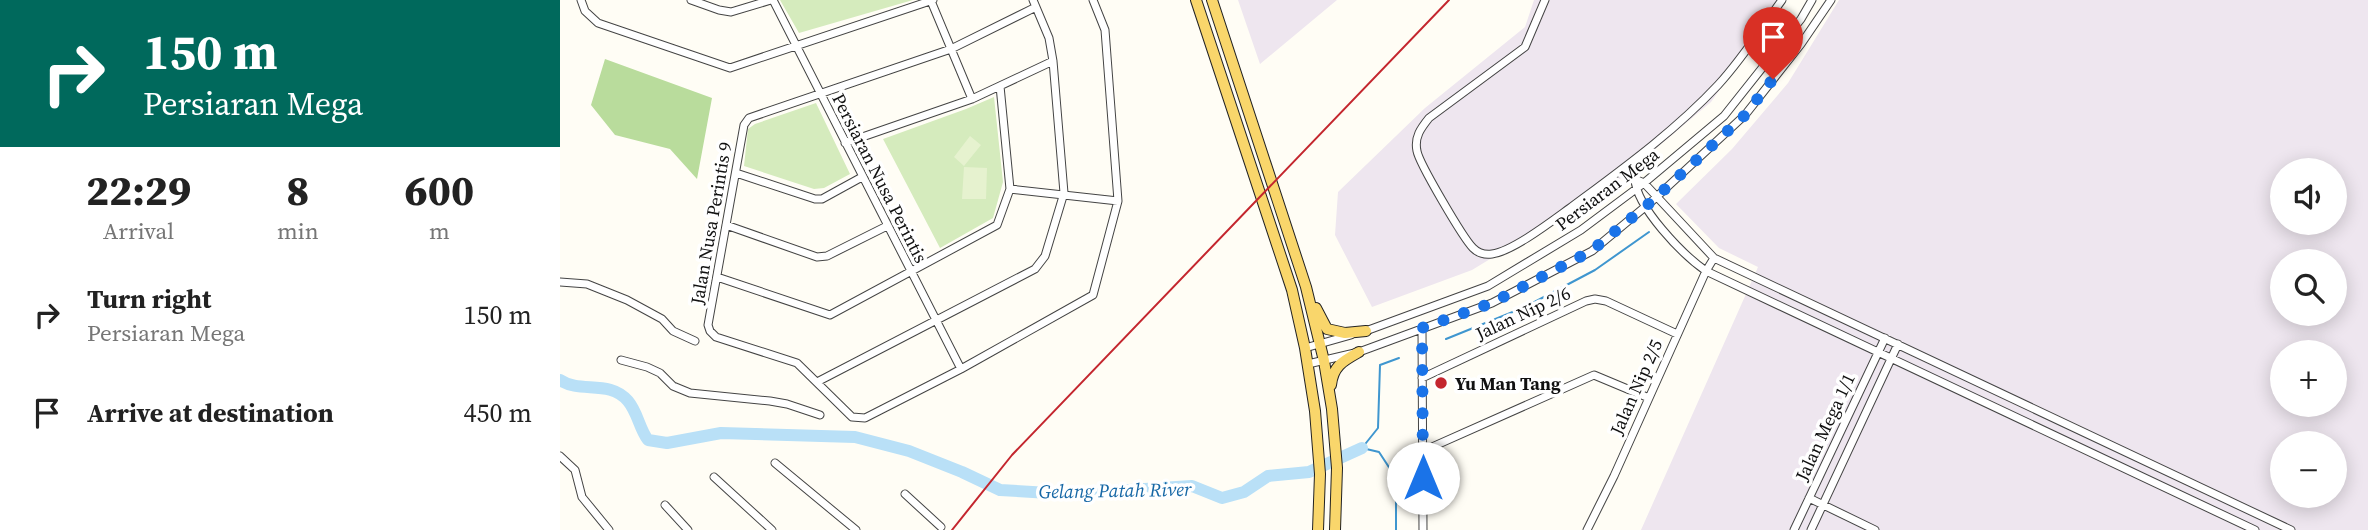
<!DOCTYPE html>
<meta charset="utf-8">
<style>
:root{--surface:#fff;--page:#f6f6f6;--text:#222;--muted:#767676}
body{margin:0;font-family:"Source Serif 4",serif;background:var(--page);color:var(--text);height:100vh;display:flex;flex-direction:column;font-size:26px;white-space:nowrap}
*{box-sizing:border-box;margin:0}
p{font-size:23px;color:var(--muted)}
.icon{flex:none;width:38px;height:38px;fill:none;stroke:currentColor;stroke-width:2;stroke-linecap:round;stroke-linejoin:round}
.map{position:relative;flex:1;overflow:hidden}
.panel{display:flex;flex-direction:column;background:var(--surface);width:560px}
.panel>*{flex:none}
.top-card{background:#00695c;color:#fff;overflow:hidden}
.controls{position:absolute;left:1710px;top:158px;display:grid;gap:14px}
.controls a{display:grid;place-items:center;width:77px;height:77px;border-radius:50%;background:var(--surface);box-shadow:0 4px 18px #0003;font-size:35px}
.pin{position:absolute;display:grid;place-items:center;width:60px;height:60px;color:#fff;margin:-72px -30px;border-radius:50% 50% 50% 0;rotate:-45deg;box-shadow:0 0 7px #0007}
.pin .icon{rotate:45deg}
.me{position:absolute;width:77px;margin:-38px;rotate:0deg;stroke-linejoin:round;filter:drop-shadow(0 0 5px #0008)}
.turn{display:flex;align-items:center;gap:24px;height:147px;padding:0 28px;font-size:32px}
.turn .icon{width:91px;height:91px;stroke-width:2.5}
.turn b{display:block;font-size:49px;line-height:60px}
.eta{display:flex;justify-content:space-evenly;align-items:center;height:119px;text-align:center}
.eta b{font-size:42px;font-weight:800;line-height:49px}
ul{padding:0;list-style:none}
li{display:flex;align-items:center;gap:21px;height:98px;padding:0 28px}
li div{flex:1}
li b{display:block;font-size:26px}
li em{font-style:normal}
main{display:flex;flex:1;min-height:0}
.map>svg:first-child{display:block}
</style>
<main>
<section class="panel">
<div class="top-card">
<div class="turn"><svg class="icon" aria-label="right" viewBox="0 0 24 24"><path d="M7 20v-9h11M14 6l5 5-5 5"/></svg><div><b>150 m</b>Persiaran Mega</div></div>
</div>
<div class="eta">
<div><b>22:29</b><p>Arrival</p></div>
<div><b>8</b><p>min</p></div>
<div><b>600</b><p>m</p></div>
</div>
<ul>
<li><svg class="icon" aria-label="right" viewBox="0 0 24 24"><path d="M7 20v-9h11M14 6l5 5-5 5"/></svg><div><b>Turn right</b><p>Persiaran Mega</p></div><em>150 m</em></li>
<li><svg class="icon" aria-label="arrive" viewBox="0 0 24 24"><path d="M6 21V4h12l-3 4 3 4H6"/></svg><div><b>Arrive at destination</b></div><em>450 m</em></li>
</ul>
</section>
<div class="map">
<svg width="1808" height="530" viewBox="0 0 1808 530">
<rect width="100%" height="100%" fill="#fffdf5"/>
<path fill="#eee6ef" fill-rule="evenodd" d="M678 0H777L700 64Z
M974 0H1224L1151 102 1055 183 912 270 812 307 775 235 778 192 865 108 965 27Z
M1279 0H1808V530H1081L1198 267 1159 248 1116 204 1172 149 1228 83ZM1722 170H1774V222H1722ZM1722 261H1774V313H1722ZM1722 352H1774V404H1722ZM1722 443H1774V495H1722Z"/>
<path fill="#d5ebbd" d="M220 0H353L239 33Z
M434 97 443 182 433 218 380 248 323 139 406 109Z
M256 103 290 174 264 188 254 189 184 166 188 129 195 124Z"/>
<path fill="#b9dc9c" d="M45 59 152 98 137 179 110 149 55 135 31 105Z"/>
<path fill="#e6f2cf" d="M410 136 421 145 404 166 394 157Z
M404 167 427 168 426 199H402Z"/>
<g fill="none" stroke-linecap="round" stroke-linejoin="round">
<path stroke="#3f96cf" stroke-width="2" d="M886 339 965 307 1035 270 1089 232
M836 530V478L819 452 802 448 818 428 820 365 839 358"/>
<path stroke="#b9e0f7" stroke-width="12" d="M0 380C20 394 49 379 68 401 78 413 79 428 88 440L107 443 161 433 295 437 349 451 402 472 440 490 506 494 632 486 662 498 684 492 708 476 749 472 802 448"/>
<g stroke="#444" stroke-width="9">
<path id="minor" d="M21 0 25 11 38 23 170 68 373 0
M131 0 159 10 171 12 211 0
M213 0 401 369
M985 0 965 47 869 118C861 128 854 137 857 151 859 163 903 238 913 248 918 253 925 255 932 254 953 251 992 221 1010 208 1061 170 1114 132 1158 85 1182 59 1201 29 1222 0
M371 1 412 99
M476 7 391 49 189 118 184 125 148 325 150 331 156 337 237 363 292 417 305 418 401 369 533 295 558 201 545 30 533 0
M285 143 412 99 493 61
M1065 167 1075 179 1084 183 1154 258 1731 530
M176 173 255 199H262L302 177
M1075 179C1076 207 1123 255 1146 271L1695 530
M450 189 558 201
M166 225 257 257 267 256 327 226
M157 277 270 315 437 225 450 189 440 86
M0 282 27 284 67 300 102 319 113 331 135 341
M862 328 863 530
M803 332 928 286 1021 230 1084 183 1164 116 1241 19 1252 0
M745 348 791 335
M61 360 87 367 100 373 113 386 130 393 210 401 227 404 260 415
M748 364 799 352 932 303 1032 251 1091 202 1185 115 1241 44 1271 0
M862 378 1026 301 1035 299 1046 301 1117 334
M257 382 475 269 485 256 504 193 493 61 489 38 473 0
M863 451 1034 375 1089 398
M0 456 15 470 22 497 49 530
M215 463 296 530
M154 477 212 530
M345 494 381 527
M1249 498 1315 530
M105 505 128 530
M1027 530 1054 476 1146 271 1154 258
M1234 530 1325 338
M1251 530 1338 344"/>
</g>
<g stroke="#222" stroke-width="12">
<path id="primary" d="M636 0 732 290 745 348 755 411 760 474 758 530
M652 0 746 287 764 361 772 409 777 468 775 530
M756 308 767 329 785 333 806 331
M771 385C773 366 783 361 799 352"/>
</g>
<use href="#minor" stroke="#fff" stroke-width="7"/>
<use href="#primary" stroke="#f9d66b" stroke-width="10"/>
<path stroke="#c4262e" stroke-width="2" d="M392 530 452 455 889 0"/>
</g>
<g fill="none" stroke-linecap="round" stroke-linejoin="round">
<path stroke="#1a73e8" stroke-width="12" stroke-dasharray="0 21.6" d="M863 478 862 328 932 303 1031 251 1091 202 1185 115 1213 79"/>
</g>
<circle fill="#c4262e" stroke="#fff" stroke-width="2.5" cx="881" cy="383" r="7"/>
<g text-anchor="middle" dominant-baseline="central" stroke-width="7" stroke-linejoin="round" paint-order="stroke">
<g font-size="18" fill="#111" stroke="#fff">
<text transform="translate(320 178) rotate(63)">Persiaran Nusa Perintis</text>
<text transform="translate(1047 189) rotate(-37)">Persiaran Mega</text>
<text transform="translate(151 223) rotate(-80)">Jalan Nusa Perintis 9</text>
<text transform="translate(963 313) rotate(-25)">Jalan Nip 2/6</text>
<text transform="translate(1076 387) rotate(-66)">Jalan Nip 2/5</text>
<text transform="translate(1265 427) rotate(-65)">Jalan Mega 1/1</text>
</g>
<g font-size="18" font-weight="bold" fill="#111" stroke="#fff" text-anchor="start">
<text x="895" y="383">Yu Man Tang</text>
</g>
<g font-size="19" font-style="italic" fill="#1768a6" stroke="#fff">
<text transform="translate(555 490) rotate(-1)">Gelang Patah River</text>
</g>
</g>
</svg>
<div class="controls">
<a><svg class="icon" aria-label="sound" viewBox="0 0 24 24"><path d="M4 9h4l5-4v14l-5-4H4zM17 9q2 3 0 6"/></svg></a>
<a><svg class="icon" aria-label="search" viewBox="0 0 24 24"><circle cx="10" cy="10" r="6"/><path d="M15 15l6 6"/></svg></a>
<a>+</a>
<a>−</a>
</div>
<div class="pin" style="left:1213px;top:79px;background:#d93025"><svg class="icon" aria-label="arrive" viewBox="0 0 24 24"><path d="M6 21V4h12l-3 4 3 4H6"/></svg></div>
<svg class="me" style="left:863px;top:478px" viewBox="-20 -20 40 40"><circle r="19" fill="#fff"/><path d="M0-13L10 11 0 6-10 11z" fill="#1a73e8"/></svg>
</div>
</main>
